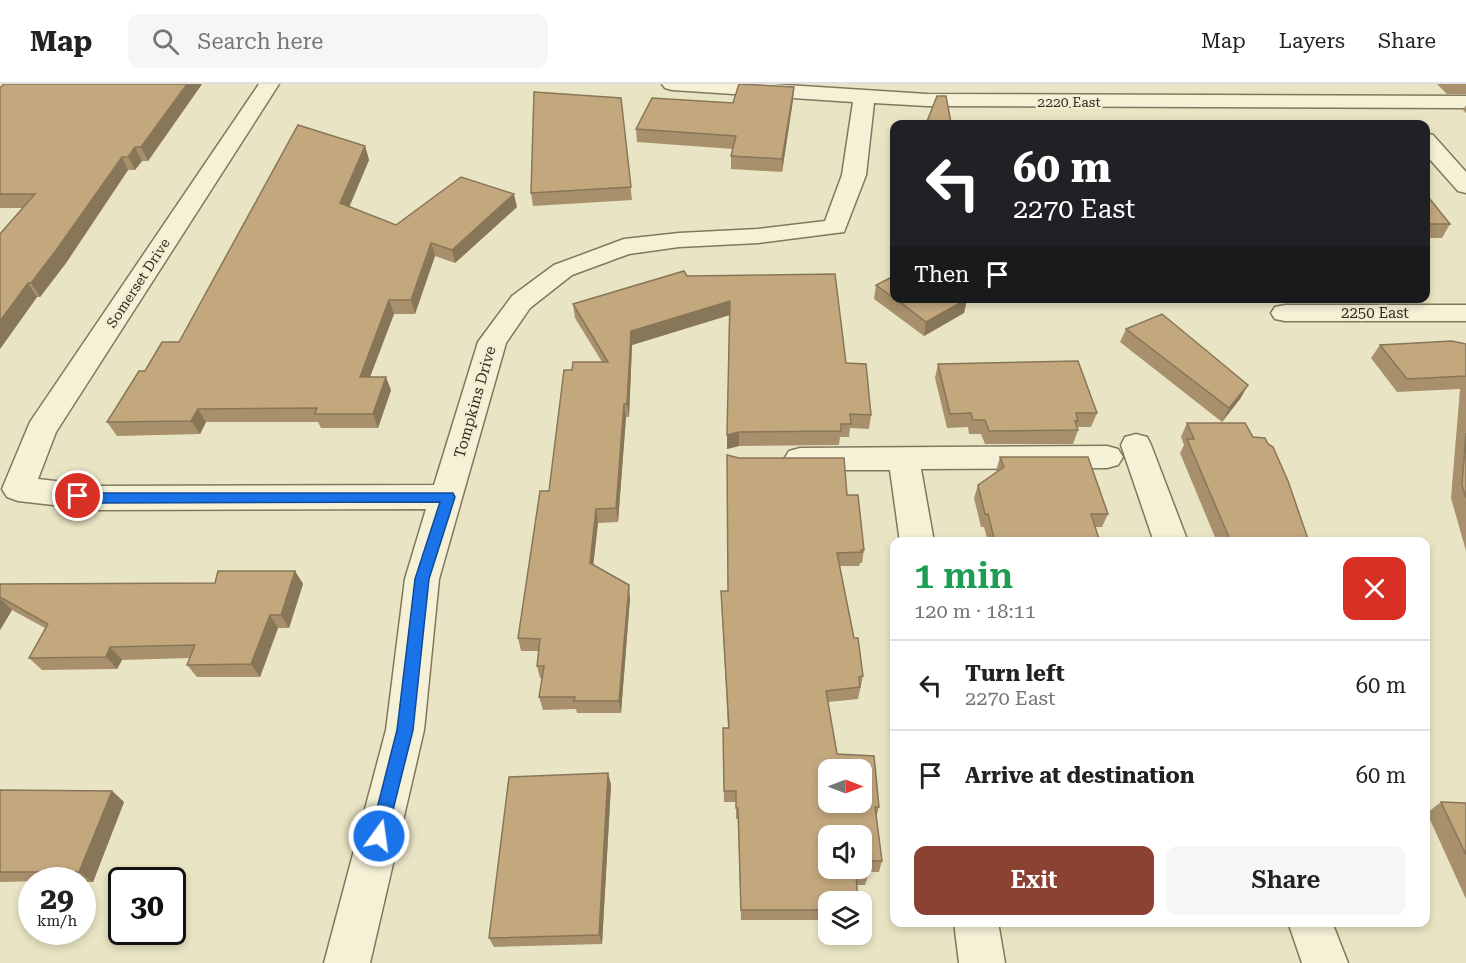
<!DOCTYPE html>
<meta charset="utf-8">
<style>
:root{--surface:#fff;--page:#f6f6f6;--text:#222;--muted:#767676;--line:#e0e0e0;--accent:#8b4233}
body{margin:0;font-family:"Roboto Serif",serif;background:var(--page);color:var(--text);height:100vh;display:flex;flex-direction:column;font-size:22px;white-space:nowrap}
*{box-sizing:border-box;margin:0}
p{font-size:20px;color:var(--muted)}
.icon{flex:none;width:33px;height:33px;fill:none;stroke:currentColor;stroke-width:2;stroke-linecap:round;stroke-linejoin:round}
.map{position:relative;flex:1;overflow:hidden}
.details{position:absolute;left:890px;top:453px;width:540px;height:390px;display:flex;flex-direction:column;background:var(--surface);border-radius:12px;box-shadow:0 3px 9px #0003}
.details>*{flex:none}
.top-card{position:absolute;left:890px;top:36px;width:540px;height:183px;border-radius:12px;box-shadow:0 3px 9px #0003;background:#202124;color:#fff;overflow:hidden}
.needle{width:39px;rotate:90deg}
.fabs{position:absolute;left:818px;top:675px;display:grid;gap:12px}
.fabs a{display:grid;place-items:center;width:54px;height:54px;border-radius:12px;background:var(--surface);box-shadow:0 3px 9px #0003;font-size:30px}
.speed{position:absolute;left:18px;top:783px;display:flex;gap:12px;font-size:30px;font-weight:700;text-align:center}
.speed>*{display:grid;place-content:center;width:78px;height:78px;border-radius:50%;background:var(--surface);box-shadow:0 3px 9px #0003;line-height:1}
.speed small{font-size:15px;font-weight:400}
.speed .limit{border:3px solid #111;border-radius:9px;background:#fff;color:#111}
.pin{position:absolute;display:grid;place-items:center;width:51px;height:51px;color:#fff;margin:-26px;border:3px solid #fff;border-radius:50%;box-shadow:0 2px 6px #0007}
.me{position:absolute;width:66px;margin:-33px;rotate:14deg;stroke-linejoin:round;filter:drop-shadow(0 0 4px #0008)}
.turn{display:flex;align-items:center;gap:21px;height:126px;padding:0 24px;font-size:27px}
.turn .icon{width:78px;height:78px;stroke-width:2.5}
.turn b{display:block;font-size:42px;line-height:51px}
.then{display:flex;align-items:center;height:57px;padding:0 24px;background:#0003;gap:12px;font-size:22px}
.round{display:grid;place-items:center;flex:none;width:63px;height:63px;border-radius:12px;background:var(--page)}
.summary{display:flex;align-items:center;justify-content:space-between;height:102px;padding:0 24px}
h1{font-size:36px;font-weight:600;line-height:45px;color:#1e9e55}
.cta{display:flex;gap:12px;margin-top:auto;padding:12px 24px}
.cta a{flex:1;height:69px;border-radius:12px;background:var(--accent);color:#fff;font-size:24px;font-weight:600;line-height:69px;text-align:center}
.cta a+a{background:var(--page);color:var(--text)}
ul{padding:0;list-style:none}
li{display:flex;align-items:center;gap:18px;height:90px;padding:0 24px;border-top:2px solid var(--line)}
li div{flex:1}
li b{display:block;font-size:22px}
li em{font-style:normal}
header{display:flex;align-items:center;gap:36px;box-sizing:border-box;height:84px;padding:0 30px;background:var(--surface);border-bottom:2px solid var(--line)}
header strong{font-size:28px}
nav{display:flex;gap:33px;margin-inline-start:auto;font-size:21px}
.search{width:420px;height:54px;background:var(--page);display:flex;align-items:center;gap:15px;box-sizing:border-box;padding:0 21px;border-radius:12px;color:var(--muted);font-size:22px}
.map>svg:first-child{display:block}
</style>
<header>
<strong>Map</strong>
<div class="search"><svg class="icon" aria-label="search" viewBox="0 0 24 24"><circle cx="10" cy="10" r="6"/><path d="M15 15l6 6"/></svg>Search here</div>
<nav><a>Map</a><a>Layers</a><a>Share</a></nav>
</header>
<div class="map">
<svg width="1466" height="879" viewBox="0 0 1466 879">
<rect width="100%" height="100%" fill="#e9e5c4"/>
<g fill="none" stroke-linecap="round" stroke-linejoin="round">
<g stroke="#82775d" stroke-width="3">
<path id="street" d="M259 0H279L56 348 38 395 98 402 434 401 478 258 512 212 554 181 624 155 679 149 758 145 825 137 842 91 853 18 672 6 665 4 662 0H771L927 10 1466 12V24L927 22 874 19 866 91 844 148 758 159 679 163 629 170 572 191 530 224 506 259 439 495 424 646 370 879H324L386 646 405 495 426 425 98 426 18 417 7 413 2 405 30 338Z
M1425 49 1433 51 1466 88V109L1458 107 1425 70Z
M1285 221H1466V237H1285L1275 235 1271 229 1275 223Z
M1136 350 1147 353 1151 361 1188 458H1154L1121 361 1125 353Z
M1107 362 1118 365 1123 373 1118 381 1107 384 921 385 934 458H900L890 386H800L789 383 784 375 789 367 800 364Z
M954 838H998L1005 879H959Z
M1288 838H1332L1348 879H1302Z"/>
</g>
<use href="#street" fill="#f5f1d7" fill-rule="evenodd"/>
</g>
<path fill="#a8906c" d="M4 0H202L148 77H142L135 86H128L66 179 40 213H37L0 265 23 124H0V4Z
M1437 0H1466V10H1447Z
M621 14 632 116 533 122 531 109Z
M793 16 782 88 731 85V72L733 65 637 58 636 45 733 19Z
M1466 21V29L1463 26Z
M365 62 369 76 349 123 396 141 517 123 455 179 435 172 415 230H394L370 293 391 306 378 344H321L318 338H206L200 350 117 352 107 338 145 287 179 258Z
M1425 109 1450 140 1442 154H1425Z
M687 192 846 279 871 331 869 345 850 344 849 353H840L839 361 739 362 727 365 729 231 632 261 629 333H626L618 438 598 439 593 481 630 514 621 629H577L576 625 543 626 539 613 542 594H540L537 582 539 567H521L518 554 549 407 572 286 602 278 575 234 573 220Z
M876 201 967 215 964 229 924 252 874 215Z
M1126 245 1248 301 1240 315 1222 338 1120 258Z
M1466 260V467L1451 414 1460 305 1397 308 1371 274 1380 261Z
M938 280 1097 329 1091 343H1077L1078 346 1073 360H985L981 350H969L968 343 947 344 935 294Z
M1187 339 1309 458H1217L1180 369 1184 361 1181 353Z
M1000 373 1108 430 1102 443H1095L1100 458H988L984 443H981L974 414 978 401 997 388 996 387Z
M847 411 864 466 862 479H860L859 482H840L854 554 863 592 858 615 828 618 837 670 879 723 876 734 882 777 879 788H867L868 791 865 801H857L828 818V836H741L738 735H736V718H724L723 644H728L721 507H728Z
M295 487 303 500 289 544H278L260 593H197L187 581 190 574 122 576 117 585 42 586 29 574 45 544 12 526 0 546V500L215 499Z
M608 689 611 701 602 860 494 863 489 854Z
M0 706 112 707 124 718 93 798H82V796L0 798Z
M1441 718 1466 719V815L1427 729Z
M1121 838H1228L1226 840H1122Z"/>
<path fill="#887658" d="M187 0H202L148 77 141 63Z
M794 3 793 16 782 88V75Z
M365 62 369 76 345 133 340 119Z
M135 63 142 77 135 86 128 73Z
M122 73 128 86 66 179 40 213 31 199Z
M514 110 517 123 455 179 452 166Z
M431 159 435 172 415 230 411 216Z
M28 199 37 213 0 265V237Z
M967 215 964 229 924 252 926 238Z
M389 216 394 230 365 306 360 293Z
M730 217V231L632 261 629 333 627 320 631 247Z
M386 293 391 306 378 344 373 330Z
M1248 301 1240 315 1222 338 1229 324Z
M624 320 626 333 618 438 616 424Z
M198 325 206 338 200 350 191 337Z
M739 348V362L727 365V351Z
M596 425 598 439 592 492 590 479Z
M295 487 303 500 289 544 281 531Z
M629 501 630 514 621 629 619 617Z
M0 514 12 526 0 546Z
M270 531 278 544 260 593 251 580Z
M110 563 122 576 117 585 106 573Z
M608 689 611 701 602 860 599 851Z
M112 707 124 718 93 798 79 788Z"/>
<path fill="#c3a87e" stroke="#887658" stroke-width="1.5" fill-rule="evenodd" d="M4 0H187L141 63H135L128 73H122L57 165 31 199H28L0 237V150L35 110H0V4Z
M739 0 794 3 782 75 731 72 736 52 636 45 652 14 733 19Z
M534 8 621 14 631 103 531 109Z
M937 12H946L951 39H999V40H926Z
M298 41 365 62 340 119 396 141 461 93 514 110 452 166 431 159 411 216H389L360 293H386L373 330H315L317 324 198 325 191 337 107 338 139 287H145L162 258H179Z
M1425 109 1450 140H1425Z
M684 187 687 192 835 190 846 279 866 280 871 331 850 330 851 340H841V347L739 348 727 351 730 217 631 247 627 320H624L616 424 596 425 590 479 629 501 619 617H574L575 613H539L544 582H537L540 555 518 554 540 407H549L564 286H572L573 278H608L573 220Z
M894 192V214L876 201Z
M895 214H966L967 215 926 238Z
M1162 230 1248 301 1229 324 1126 245Z
M1452 257 1466 260V292L1407 295 1380 261Z
M1078 277 1097 329H1076L1078 337H1075L1078 346 989 347 985 336H973L971 329 950 330 938 280Z
M1187 339H1245L1253 353 1265 354 1268 360 1273 363 1288 397 1309 458H1231L1187 355H1194Z
M1466 349V414L1462 401Z
M727 371 739 374H844L847 411H858L864 466H861L862 468 837 469 854 554H858L863 592 859 593 860 603 826 607 837 670 874 672 879 723H875L882 777H866L868 791H856L858 818H828V826H741L738 724H736V707H724L723 644H729L721 507H728ZM828 686H861V718H828ZM828 752H861V784H828Z
M1000 373H1088L1108 430H1091L1100 458H995L988 430H985L978 401 1004 383Z
M218 487H295L281 531H270L251 580 187 581 195 561 110 563 106 573 29 574 48 540 0 513V500L215 499Z
M608 689 599 851 489 854 509 693Z
M0 706 112 707 79 788H0Z
M1441 718 1466 719V771Z"/>
<path fill="#1a73e8" stroke="#114b97" stroke-width="1.5" d="M78 407 98 409H453L455 413 429 495 413 646 385 758 379 760 373 758 370 752 397 646 415 495 440 418 98 419 73 415 71 412Z"/>
<g text-anchor="middle" dominant-baseline="central" stroke-width="4.5" stroke-linejoin="round" paint-order="stroke">
<g font-size="14" fill="#342d1f" stroke="#f1eed3">
<text x="1069" y="18">2220 East</text>
<text transform="translate(138 199) rotate(-57)">Somerset Drive</text>
</g>
<g font-size="15" fill="#342d1f" stroke="#f1eed3">
<text x="1375" y="229">2250 East</text>
<text transform="translate(475 318) rotate(-74)">Tompkins Drive</text>
</g>
</g>
</svg>
<div class="fabs">
<a><svg class="needle" viewBox="-14 -14 28 28"><path d="M0-13l5 13h-10z" fill="#e53935"/><path d="M0 13l5-13h-10z" fill="#767676"/></svg></a>
<a><svg class="icon" aria-label="sound" viewBox="0 0 24 24"><path d="M4 9h4l5-4v14l-5-4H4zM17 9q2 3 0 6"/></svg></a>
<a><svg class="icon" aria-label="layers" viewBox="0 0 24 24"><path d="M12 4l9 5-9 5-9-5zM3 14l9 5 9-5"/></svg></a>
</div>
<div class="speed"><div>29<small>km/h</small></div><div class="limit">30</div></div>
<div class="pin" style="left:78px;top:412px;background:#d93025"><svg class="icon" aria-label="arrive" viewBox="0 0 24 24"><path d="M6 21V4h12l-3 4 3 4H6"/></svg></div>
<svg class="me" style="left:379px;top:752px" viewBox="-20 -20 40 40"><circle r="17" fill="#1a73e8" stroke="#fff" stroke-width="3"/><path d="M0-11L8 9 0 5-8 9z" fill="#fff"/></svg>
<div class="top-card">
<div class="turn"><svg class="icon" aria-label="left" viewBox="0 0 24 24"><path d="M17 20v-9H6M10 6l-5 5 5 5"/></svg><div><b>60 m</b>2270 East</div></div>
<div class="then">Then<svg class="icon" aria-label="arrive" viewBox="0 0 24 24"><path d="M6 21V4h12l-3 4 3 4H6"/></svg></div>
</div>
<section class="details">
<div class="summary"><div><h1>1 min</h1><p>120 m · 18:11</p></div><a class="round" style="background:#d93025;color:#fff"><svg class="icon" aria-label="close" viewBox="0 0 24 24"><path d="M6 6l12 12M18 6L6 18"/></svg></a></div>
<ul>
<li><svg class="icon" aria-label="left" viewBox="0 0 24 24"><path d="M17 20v-9H6M10 6l-5 5 5 5"/></svg><div><b>Turn left</b><p>2270 East</p></div><em>60 m</em></li>
<li><svg class="icon" aria-label="arrive" viewBox="0 0 24 24"><path d="M6 21V4h12l-3 4 3 4H6"/></svg><div><b>Arrive at destination</b></div><em>60 m</em></li>
</ul>
<div class="cta"><a>Exit</a><a>Share</a></div>
</section>
</div>
